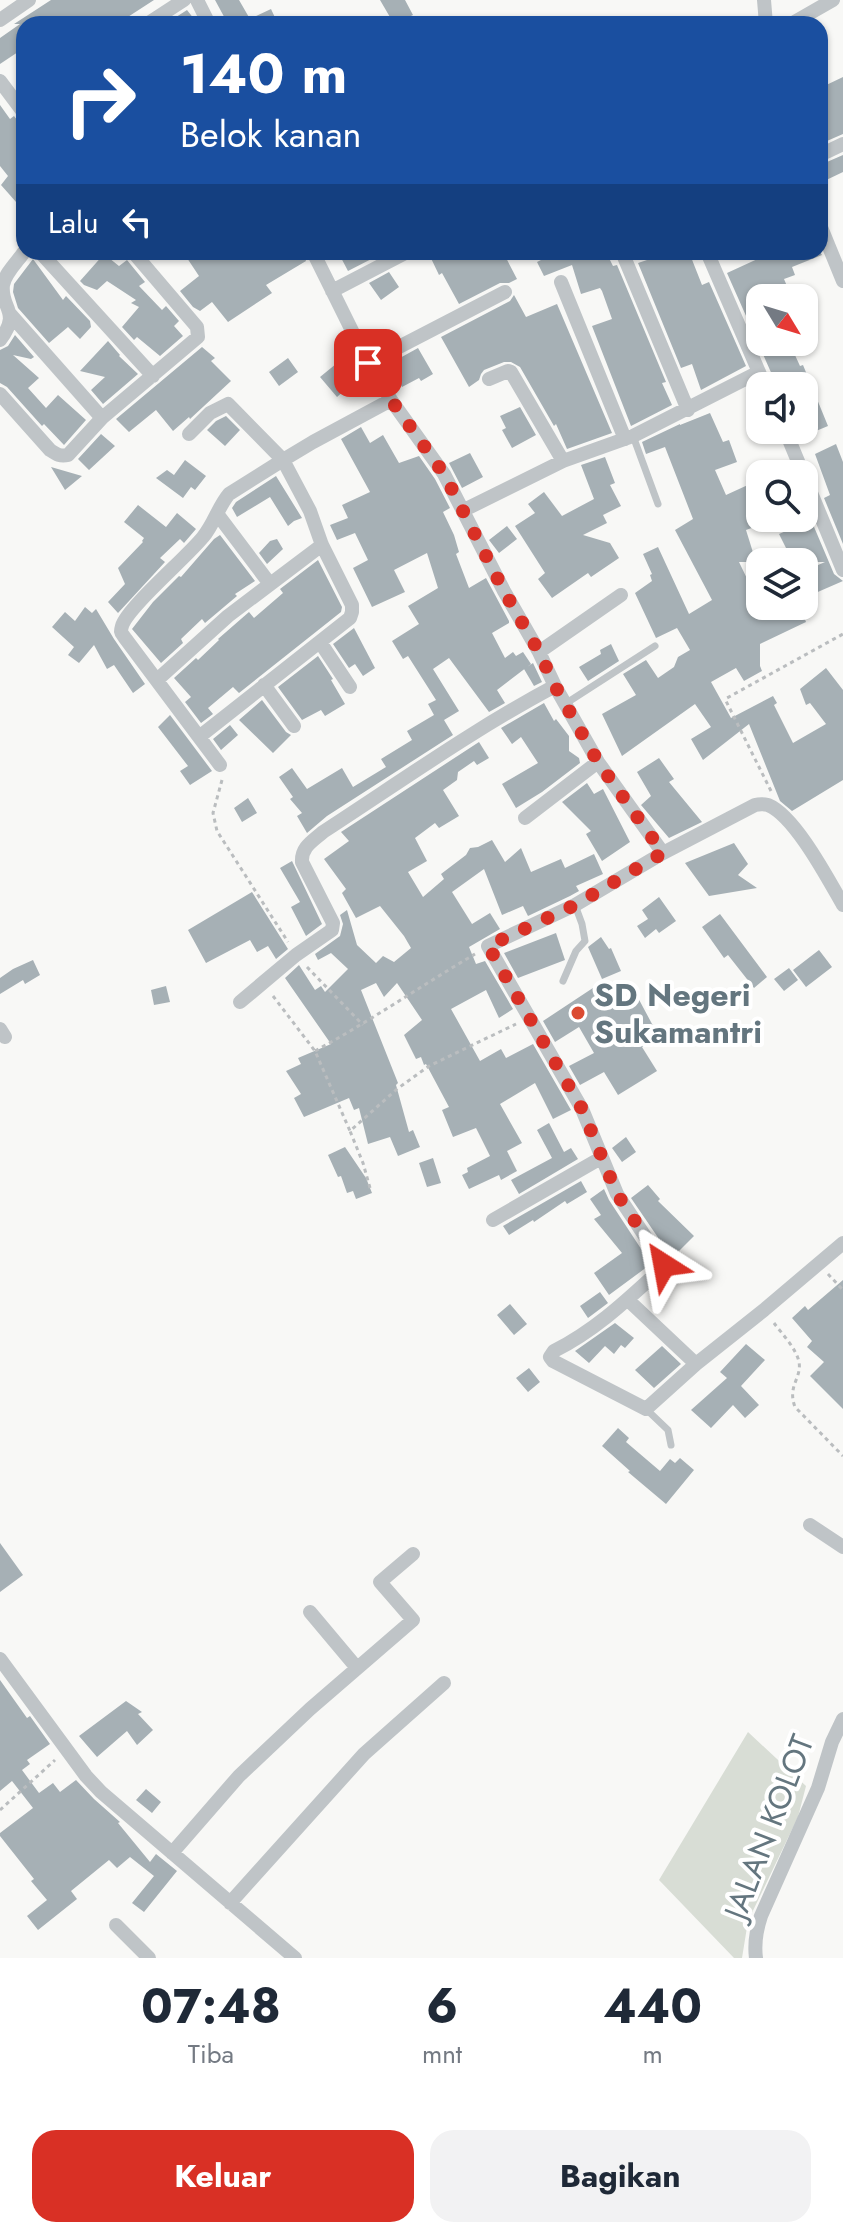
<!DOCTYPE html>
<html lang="id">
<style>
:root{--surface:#fff;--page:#f2f2f3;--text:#1f2937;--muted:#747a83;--accent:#d93025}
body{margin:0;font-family:Jost,sans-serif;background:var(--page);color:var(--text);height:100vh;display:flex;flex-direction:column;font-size:30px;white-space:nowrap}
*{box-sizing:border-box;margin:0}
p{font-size:26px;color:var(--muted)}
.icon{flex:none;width:44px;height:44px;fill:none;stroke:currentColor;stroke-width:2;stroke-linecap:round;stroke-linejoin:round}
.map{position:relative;height:1958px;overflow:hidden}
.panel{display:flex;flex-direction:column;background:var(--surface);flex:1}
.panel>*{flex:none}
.hud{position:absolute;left:16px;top:16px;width:812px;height:244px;border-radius:24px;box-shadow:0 2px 6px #0004;background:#1a4fa0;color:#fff;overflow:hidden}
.needle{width:52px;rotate:128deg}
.tools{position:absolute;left:746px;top:284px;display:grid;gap:16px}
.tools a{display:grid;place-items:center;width:72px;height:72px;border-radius:16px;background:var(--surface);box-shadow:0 2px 6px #0004;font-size:40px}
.pin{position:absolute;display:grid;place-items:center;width:68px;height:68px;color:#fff;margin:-34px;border-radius:16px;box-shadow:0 4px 12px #0006}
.me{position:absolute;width:88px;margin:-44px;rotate:326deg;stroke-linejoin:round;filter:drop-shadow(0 0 6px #0008)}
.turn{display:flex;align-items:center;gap:28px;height:168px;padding:0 32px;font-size:36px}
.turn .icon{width:104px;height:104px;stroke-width:2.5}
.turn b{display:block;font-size:56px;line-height:68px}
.then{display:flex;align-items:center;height:76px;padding:0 32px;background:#0003;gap:16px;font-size:30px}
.eta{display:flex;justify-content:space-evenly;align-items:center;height:136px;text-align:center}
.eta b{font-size:48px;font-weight:700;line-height:56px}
.action{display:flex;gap:16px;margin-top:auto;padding:16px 32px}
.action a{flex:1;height:92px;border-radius:24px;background:var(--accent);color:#fff;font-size:32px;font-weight:700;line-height:92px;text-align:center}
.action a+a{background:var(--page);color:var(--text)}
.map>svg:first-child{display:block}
</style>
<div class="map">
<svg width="843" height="1958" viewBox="0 0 843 1958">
<rect width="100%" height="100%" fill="#f8f8f6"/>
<path fill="#d8ddd5" d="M748 1732 806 1786 798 1817 748 1921 742 1958H734L659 1880Z"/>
<path fill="#a6b0b5" d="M51 0H154L117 24H24V48L0 64V38L20 24H14Z
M215 0H239L250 19 271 9 278 24H228Z
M380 0H405L413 15 394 24Z
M187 10 198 24H176L173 19Z
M843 77V134L820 144V88Z
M0 105 10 119 14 116 24 129V211L1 185 8 176 0 166Z
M843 155V172L820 183V165Z
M183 252H255L259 257 267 252H303L306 261 266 285 272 293 228 322 212 302 200 311 193 307 180 291 199 276Z
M338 252H385L348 271Z
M428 252H503L517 279 509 283H500L459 304 442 273 439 275Z
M557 252H606L613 266 617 265 666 382 662 383 672 405 631 426 592 326 612 319 602 291 600 288 581 294 572 265 544 276 537 262Z
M644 252H689L702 285 709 282 746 366 701 390 692 364 681 368 638 263 647 260Z
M779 252H820L822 255 792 267 795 275 784 279 792 298H760V342H789L800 366 803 365 828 426 804 436V386H777L727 273 766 255 767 257Z
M104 254 119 266 127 260 145 282 139 286 162 310 166 306 179 321 174 326 183 336 160 356 137 337 134 340 122 327 139 307 131 303 136 300 107 281 97 290 84 285 80 281Z
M33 259 63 300 66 296 90 321 91 327 80 339 68 327 49 343 18 308 13 292 14 284Z
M389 272 399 287 381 300 369 283Z
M514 295 526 317 557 304 612 433 567 449 556 424 554 426 520 367 511 362H504L484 370 481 374 479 380 469 387 441 337 510 301Z
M15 335 34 357 31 359 13 355 39 378 28 388 46 408 58 395 86 420 64 445 44 424 42 426 7 387 0 383V350L8 346Z
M108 341 120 355 119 356 138 374 103 404 91 390 105 377 80 371Z
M202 347 215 358 211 361 231 381 190 419 189 417 173 431 156 410 129 432 116 419Z
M418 348 433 374 421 381 419 378 402 387 389 364Z
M288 358 298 372 279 386 269 372Z
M342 359 358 378 337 397 320 377Z
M520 407 536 435 512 448 502 430 506 428 500 416Z
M710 413 723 442 729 440 737 462 715 470 726 495 750 484 760 506V525L746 530 756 562H739L754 593 760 590V606H800L806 622 760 644V666L762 671 744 681 736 668 711 682 731 718 773 696 777 703 774 705 793 743 826 724 810 703 806 705 800 689 826 668 843 690V780L792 811 780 801 749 724 703 760 691 739 711 727 695 704 622 756 602 714 636 695 623 674 646 660 658 678 674 667 678 657 690 650 677 628 656 638 635 593 652 581 650 575 652 574 643 554 658 547 689 614 712 600 675 530 693 519 665 447 646 454 642 442 680 424V425Z
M226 416 240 430 225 446 207 430 216 421Z
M361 427 370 443 383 435 399 463 419 456 435 479 450 508 443 512 454 535 459 552 456 554 469 588 486 578 509 621V623L492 633 505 658 513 652 516 656 523 652 531 664 497 690 505 703 489 712 449 658 433 669 459 711 444 720 453 735 327 816 307 833 297 816 302 813 290 799 293 797 279 777 292 768 307 789 342 768 353 787 386 767 381 759 412 740 407 731 434 715 428 704 436 700 408 656 403 659 392 641 419 624 408 606 438 588 427 553 394 570 405 592 372 607 353 568 368 560 355 533 337 540 330 525 348 518 342 505 370 492 341 439Z
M101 434 115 446 89 470 78 459Z
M836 444 843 462V544L824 498 830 495 815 454Z
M470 453 483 477 462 488 449 463Z
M605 457 615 483 610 485 621 506 603 515 607 523 583 535 610 543 619 558 591 577 588 573 552 598 538 579 545 573 515 526 535 513 528 504 544 492 562 516 594 499 581 465Z
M185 460 206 476 195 490 191 487 183 498 156 478 167 470 174 475Z
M51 467 82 476 65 490Z
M276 476 302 518 294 521 288 526 270 497 237 517 232 508 236 502Z
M138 505 166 527 177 513 196 529 184 543 180 539 160 558 165 562 118 613 108 602 125 584 118 568 143 542 142 541 144 538 124 522Z
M806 508 834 574 843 581 804 598V571L825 562H764L787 550 779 534 804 523V509Z
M507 526 517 539 499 553 489 540Z
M220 535 255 581 235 594 237 596 205 623 202 619 181 639 183 643 161 663 132 629 153 602 179 576 181 577 214 539Z
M277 539 283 549 267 564 259 553 270 541Z
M318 560 342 607 341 612 239 693 233 687 208 708 213 714 201 723 185 702 191 697 174 678 196 658 198 660 219 640 218 639 249 612 254 618 283 593 280 589Z
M85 607 92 613 96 609 114 639 145 684 133 693 114 665 107 669 94 645 79 663 68 655 74 647 52 627 65 612 75 621Z
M354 628 375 668 363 676 355 664 349 668 333 644Z
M611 644 619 661 588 681 579 667 601 654 600 650Z
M318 656 333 679 331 680 345 704 325 716 321 710 302 720 278 687Z
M533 663 542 682 534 686 524 669Z
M262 700 286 732 291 735 273 753 239 720Z
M544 703 554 721 556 719 569 736V751L579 758 580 763 542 792 516 808 502 784 538 763 521 737 512 744 501 728Z
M170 715 212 771 190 785 180 771 188 766 158 727Z
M230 725 238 735 221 750 213 739Z
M479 742 489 758 477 765 474 761 458 772 457 780 443 790 459 816 439 828 435 823 415 838 427 861 408 872 423 897 444 879 441 874 466 855 470 848 478 847 492 840 505 862 521 848 531 872 561 859 565 868 594 854 603 874 576 886 579 891 570 896 528 916 523 906 502 915 484 869 452 892 472 924 490 913 500 929 469 947 476 964 485 961 513 1009 499 1018 486 990 451 1009 480 1061 501 1049 506 1058 533 1044 571 1110 553 1119 535 1083 500 1104 522 1143 507 1151 517 1171 501 1180 499 1175 469 1189 462 1175 468 1172 467 1168 490 1156 476 1128 453 1137 442 1110 449 1107 426 1064 424 1065 421 1057 416 1059 404 1035 422 1020 397 983 384 997 376 983 361 990 398 1083 396 1085 409 1132 413 1130 420 1147 398 1156 390 1137 368 1144 359 1108 354 1110 349 1098 304 1117 294 1098 301 1094 286 1071 301 1064 298 1058 331 1044 285 978 299 965 315 990 321 986 325 992 348 969 331 953 318 960 315 954 340 936 343 924 340 915 347 910 357 945 376 963 383 956 394 962 411 948 404 936 380 906 356 918 342 893 346 889 324 859 349 841 341 832Z
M659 758 674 779 669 782 702 822 669 838 641 805 651 796 637 772Z
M587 783 594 794 603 789 630 842 602 861 586 834 591 831 562 802Z
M248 798 257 813 242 822 234 808Z
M734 843 748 864 738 875 757 888 709 896 685 863Z
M292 861 322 924 306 936 291 907 300 902 280 868Z
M252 892 288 949 276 959 268 946 257 952 250 940 206 963 188 930Z
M659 897 676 921 659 933 656 929 645 938 637 926 648 919 642 910Z
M720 914 767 977 754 988 728 955 724 958 702 927Z
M556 933 565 960 518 978 504 953Z
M601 937 609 949 611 948 621 971 602 979 588 947Z
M819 950 832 967 806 987 793 970Z
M33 960 40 975 25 984 23 980 0 994V978L13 969Z
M789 968 798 980 784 991 774 979Z
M605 980 620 1003 636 994 659 1037 642 1047 657 1071 618 1095 604 1072 580 1085 569 1066 594 1053 579 1027 555 1042 543 1021Z
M166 986 170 1002 154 1005 151 990Z
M549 1123 564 1152 571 1148 578 1159 519 1194 511 1180 552 1158 537 1130Z
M626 1137 636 1152 622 1162 612 1148Z
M345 1147 366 1178 372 1193 356 1199 353 1191 347 1193 341 1176 338 1177 328 1155Z
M433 1158 441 1183 427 1187 419 1163Z
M581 1181 587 1192 567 1204 565 1201 534 1222 533 1220 509 1235 503 1226Z
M648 1185 660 1199 658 1201 694 1236 672 1258 631 1198Z
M604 1189 609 1200 651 1264 609 1295 594 1273 622 1253 594 1219 601 1215 590 1199Z
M843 1280V1409L810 1376 824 1362 807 1347 812 1341 792 1318 805 1306 808 1310Z
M600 1292 608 1303 588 1318 580 1306Z
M510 1304 527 1324 514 1335 497 1315Z
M615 1323 634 1338 625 1348 621 1345 614 1354 605 1346 589 1363 575 1351Z
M746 1344 765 1360 741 1386 759 1405 745 1418 733 1405 711 1428 691 1410 727 1378 720 1372Z
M662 1346 681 1364 654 1388 635 1370Z
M529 1368 540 1382 528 1392 516 1378Z
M618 1428 629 1438 626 1442 660 1471 670 1459 675 1463 680 1458 694 1470 666 1504 628 1472 630 1471 602 1446Z
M0 1543 23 1575 0 1592Z
M0 1680 27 1718 30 1716 50 1744 27 1760 30 1764 22 1770 39 1793 53 1783 60 1792 76 1780 94 1799 120 1822 118 1823 150 1862 156 1854 177 1871 144 1912 132 1903 154 1876 130 1857 117 1868 109 1860 71 1891 77 1899 38 1930 27 1916 47 1900 31 1881 34 1879 0 1836V1833L33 1808 12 1781 0 1791Z
M126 1701 142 1712 138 1714 153 1730 137 1745 127 1731 97 1757 79 1736Z
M146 1789 161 1802 152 1813 136 1800Z"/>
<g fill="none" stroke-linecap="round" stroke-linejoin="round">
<path stroke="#babdbf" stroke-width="3" stroke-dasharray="4 4" stroke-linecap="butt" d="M222 780 213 813 217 831 288 942
M771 791 726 701 727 698 843 634
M307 967 363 1025
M273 996 315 1051 350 1131
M315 1051C370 1021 421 986 475 954
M370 1188 363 1163 350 1131 397 1089 429 1066 516 1024
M828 1274 842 1289
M774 1323C782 1334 796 1348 799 1362 802 1378 787 1386 795 1407L843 1456
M0 1810 55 1760"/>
<path stroke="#bfc4c7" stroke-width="7" d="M633 436 658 504
M565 704 655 646
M563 981 576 951 585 941 582 924 575 905
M646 1409 668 1430 671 1445"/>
<path stroke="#bfc4c7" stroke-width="14" d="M197 0 209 24
M764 0 766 24
M0 20 29 0
M147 24 184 0
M791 24 833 0
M0 81 24 113
M820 155 843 144
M820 225 843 281
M40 252 153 376
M313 252 368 363 391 400 444 474 504 591 539 652 555 686 598 762 663 853
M622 252 688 410
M707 252 765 386
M561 282 625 439
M332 291 407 252
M10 314 102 418
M0 340C22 311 0 309 3 285 5 273 18 261 24 252
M368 363 505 292
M489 379 508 371 511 372 563 461
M0 394 50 450C56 454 60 457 68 455L102 418 198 337 197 327 133 252
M785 430 843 570
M189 434 210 413 228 404 283 460 229 494C218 507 214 524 203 537 187 557 127 608 122 626 120 633 121 632 125 638L199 737 350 618 352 612V605L322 545 310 511 283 460 313 442 391 400
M464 510 563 461 633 436 759 372
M218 515 270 584
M320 642 350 687
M539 652 621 595
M157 680 228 616 322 545
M264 685 294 726
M199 737 220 765
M525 818 598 762
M843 905C828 879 795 816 768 805 764 804 759 804 755 805L663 853 575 905 488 946 582 1109 617 1194 664 1265 662 1268C628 1299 596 1330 554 1351L550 1357 553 1361 646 1409 696 1364 764 1310 843 1243
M240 1002 296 955 332 930 333 923 302 862C301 847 313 841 323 832 400 782 474 729 555 686
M0 1029 5 1037
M493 1220 601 1158
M628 1300 696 1364
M810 1525 843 1547
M310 1612 357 1668
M0 1659 86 1776 101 1792 295 1958
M172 1853 239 1776 310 1709 413 1620 380 1582 413 1554
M230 1903 364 1754 444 1683
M116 1925 149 1958
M756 1958C754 1943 756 1931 761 1916L818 1788 832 1742 843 1719"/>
</g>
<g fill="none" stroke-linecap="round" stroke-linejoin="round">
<path stroke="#d93025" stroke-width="14" stroke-dasharray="0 25.2" d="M368 363 391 400 444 474 504 591 539 652 555 686 598 762 663 853 575 905 488 946 582 1109 617 1194 664 1265"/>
</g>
<circle fill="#db4b32" stroke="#fff" stroke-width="3" cx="578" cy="1013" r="8"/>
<g text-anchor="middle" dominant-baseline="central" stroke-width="8" stroke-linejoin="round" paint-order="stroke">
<g font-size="32" font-weight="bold" fill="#64767f" stroke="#fff" text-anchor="start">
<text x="594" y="995">SD Negeri<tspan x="594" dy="37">Sukamantri</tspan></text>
</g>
<g font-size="32" fill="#64767f" stroke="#fff">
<text transform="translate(769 1827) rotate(-69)">JALAN KOLOT</text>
</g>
</g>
</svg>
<div class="tools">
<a><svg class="needle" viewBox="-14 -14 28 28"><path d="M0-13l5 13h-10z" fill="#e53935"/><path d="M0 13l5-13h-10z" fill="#747a83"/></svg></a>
<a><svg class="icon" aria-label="sound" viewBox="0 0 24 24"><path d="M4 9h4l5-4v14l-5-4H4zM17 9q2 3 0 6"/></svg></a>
<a><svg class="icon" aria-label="search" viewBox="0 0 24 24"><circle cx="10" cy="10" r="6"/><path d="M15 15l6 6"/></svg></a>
<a><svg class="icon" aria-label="layers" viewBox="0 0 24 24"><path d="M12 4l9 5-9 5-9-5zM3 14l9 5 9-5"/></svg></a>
</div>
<div class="pin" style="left:368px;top:363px;background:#d93025"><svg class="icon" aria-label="arrive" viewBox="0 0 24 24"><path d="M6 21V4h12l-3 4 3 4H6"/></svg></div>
<svg class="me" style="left:664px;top:1265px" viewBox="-20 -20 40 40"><path d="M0-17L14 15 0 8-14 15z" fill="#d93025" stroke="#fff" stroke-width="4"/></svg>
<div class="hud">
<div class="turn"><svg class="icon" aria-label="right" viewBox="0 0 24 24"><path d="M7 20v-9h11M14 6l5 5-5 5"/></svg><div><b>140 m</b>Belok kanan</div></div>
<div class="then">Lalu<svg class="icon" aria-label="left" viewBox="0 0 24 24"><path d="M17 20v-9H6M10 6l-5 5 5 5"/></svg></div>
</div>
</div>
<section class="panel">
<div class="eta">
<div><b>07:48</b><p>Tiba</p></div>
<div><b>6</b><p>mnt</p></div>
<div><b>440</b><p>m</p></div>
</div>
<div class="action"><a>Keluar</a><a>Bagikan</a></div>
</section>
